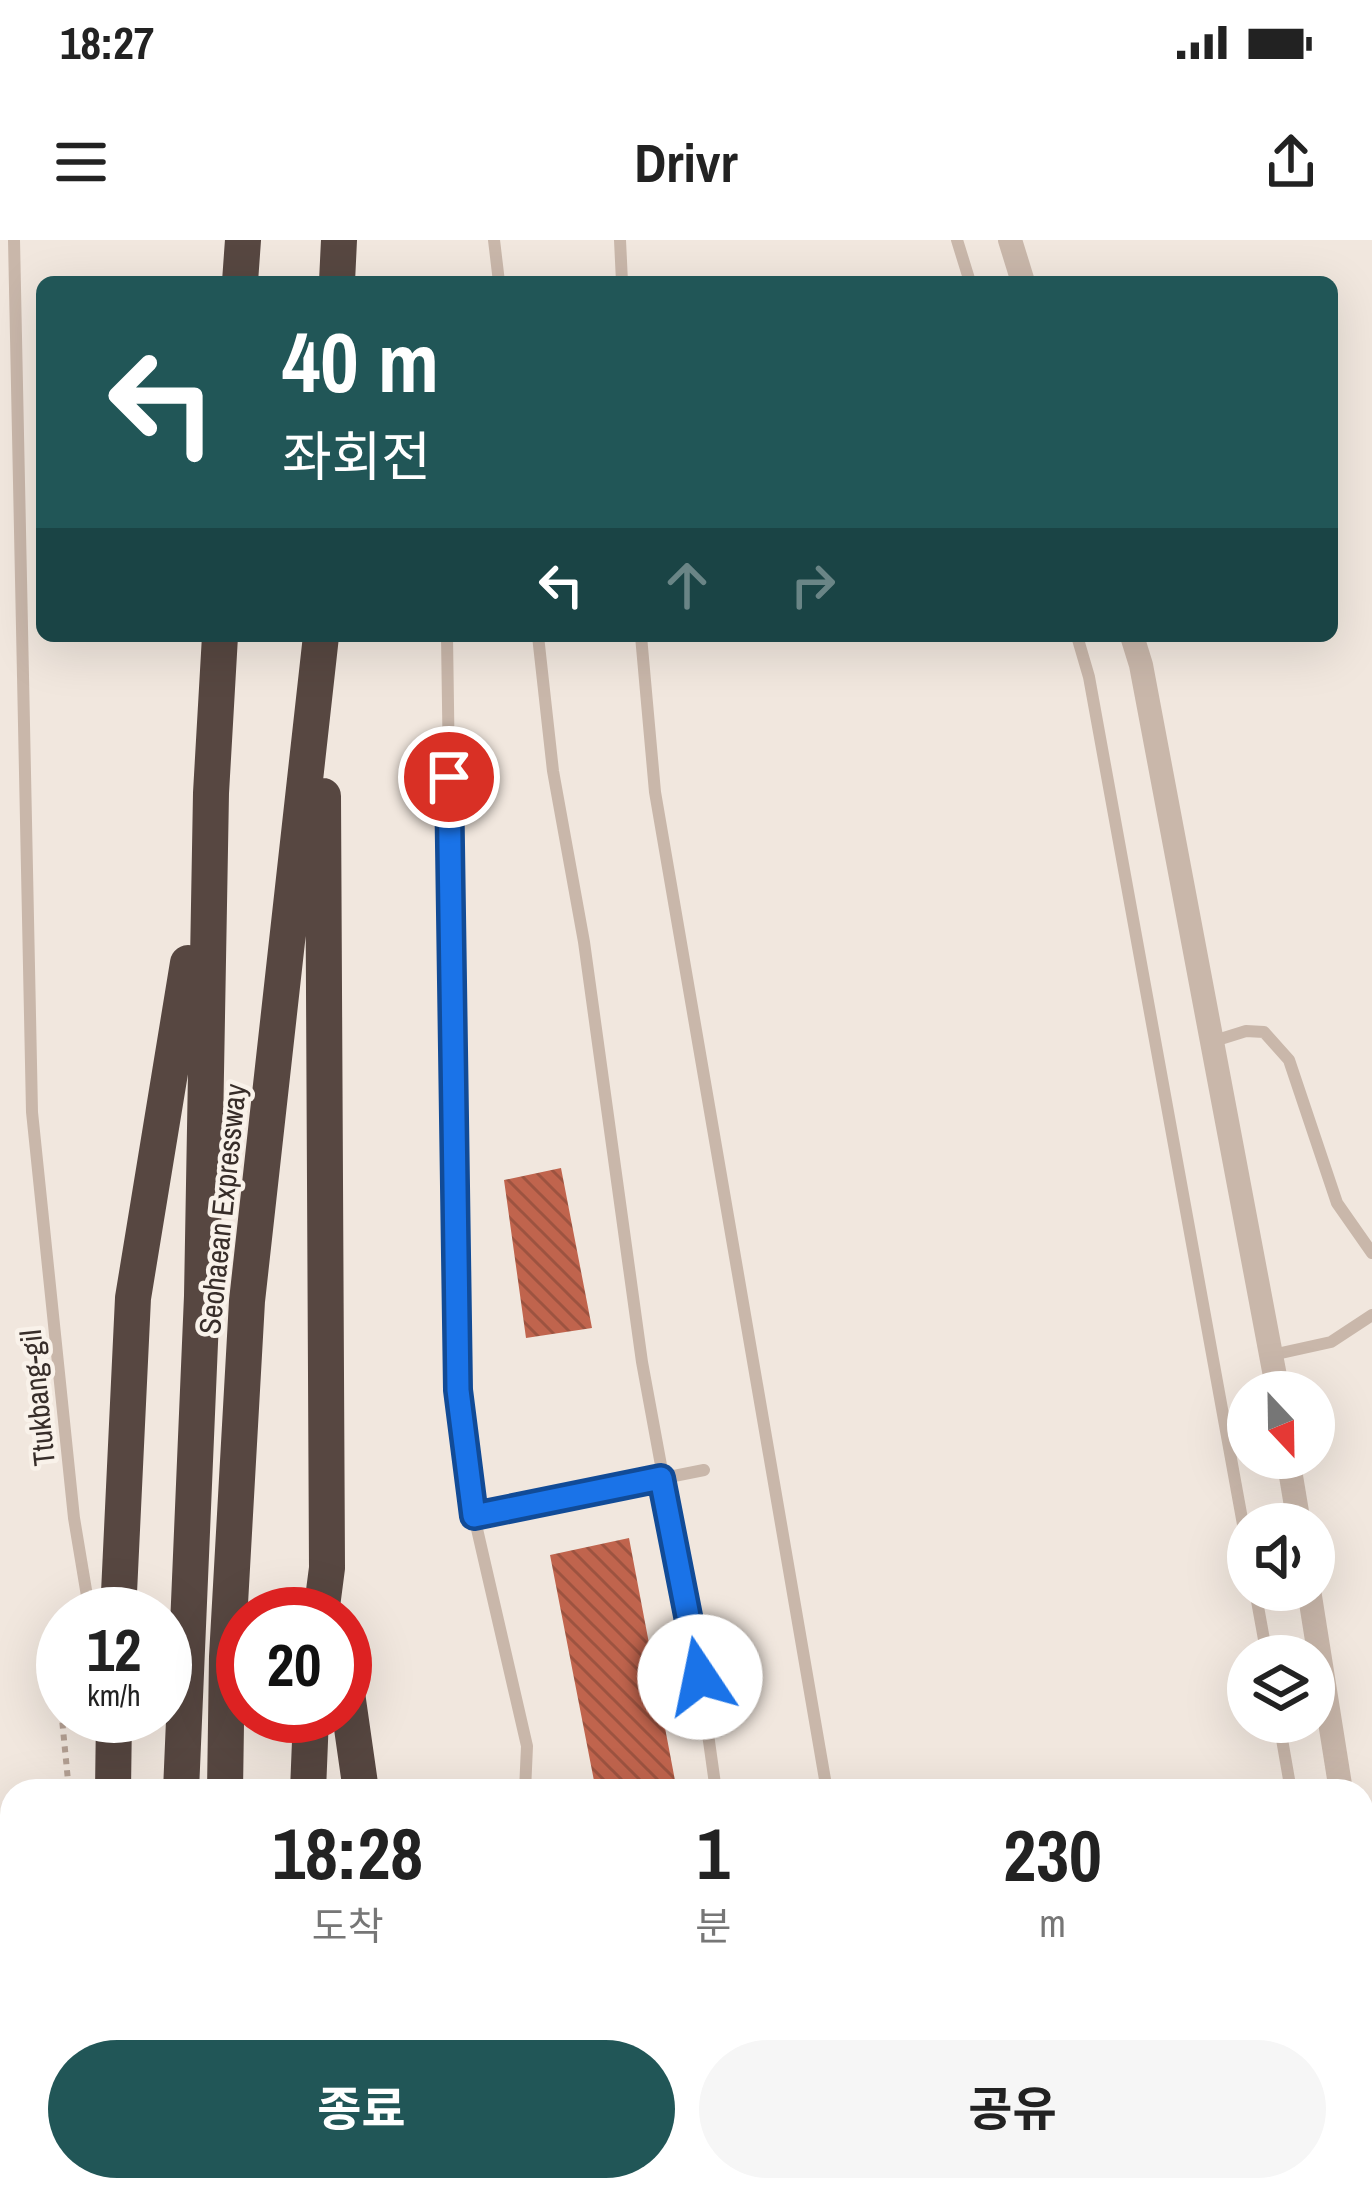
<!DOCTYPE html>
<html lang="ko">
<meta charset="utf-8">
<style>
:root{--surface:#fff;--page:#f6f6f6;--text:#222;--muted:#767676;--accent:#215657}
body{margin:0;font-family:"Archivo Narrow","Noto Sans KR",sans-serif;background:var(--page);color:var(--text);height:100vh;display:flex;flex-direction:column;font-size:45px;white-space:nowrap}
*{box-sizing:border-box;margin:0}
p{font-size:39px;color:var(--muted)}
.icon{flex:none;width:66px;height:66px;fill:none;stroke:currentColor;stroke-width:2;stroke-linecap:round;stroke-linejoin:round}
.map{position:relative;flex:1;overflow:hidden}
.details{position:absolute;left:0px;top:1539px;width:1374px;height:423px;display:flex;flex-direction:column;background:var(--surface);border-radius:36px 36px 0 0;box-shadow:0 12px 48px #0002}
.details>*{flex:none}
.top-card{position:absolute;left:36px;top:36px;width:1302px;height:366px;border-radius:18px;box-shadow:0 12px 48px #0002;background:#215657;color:#fff;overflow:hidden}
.needle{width:78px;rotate:158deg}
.fabs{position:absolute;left:1227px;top:1131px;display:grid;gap:24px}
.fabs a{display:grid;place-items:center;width:108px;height:108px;border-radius:50%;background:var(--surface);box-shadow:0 12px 48px #0002;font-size:60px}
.speed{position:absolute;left:36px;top:1347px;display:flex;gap:24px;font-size:60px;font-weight:700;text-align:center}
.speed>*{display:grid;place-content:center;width:156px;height:156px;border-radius:50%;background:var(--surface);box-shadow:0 12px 48px #0002;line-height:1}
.speed small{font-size:30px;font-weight:400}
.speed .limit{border:18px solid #d22;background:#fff;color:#111}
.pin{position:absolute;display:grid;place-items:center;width:102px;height:102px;color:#fff;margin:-51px;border:6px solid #fff;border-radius:50%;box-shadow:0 3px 12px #0007}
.me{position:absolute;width:132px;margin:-66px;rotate:349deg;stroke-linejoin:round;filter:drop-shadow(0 0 9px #0008)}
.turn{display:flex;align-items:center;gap:42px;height:252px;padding:0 48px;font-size:54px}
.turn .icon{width:156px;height:156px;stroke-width:2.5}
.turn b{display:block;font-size:84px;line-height:102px}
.lanes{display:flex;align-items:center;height:114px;padding:0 48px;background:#0003;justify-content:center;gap:60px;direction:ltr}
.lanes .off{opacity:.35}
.eta{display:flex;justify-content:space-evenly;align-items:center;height:204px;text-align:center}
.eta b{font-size:72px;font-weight:700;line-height:84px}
.button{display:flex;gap:24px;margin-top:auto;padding:24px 48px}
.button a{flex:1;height:138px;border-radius:72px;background:var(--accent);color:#fff;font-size:48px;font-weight:700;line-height:138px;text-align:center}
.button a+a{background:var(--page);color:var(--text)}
.status{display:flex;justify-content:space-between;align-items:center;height:84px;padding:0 60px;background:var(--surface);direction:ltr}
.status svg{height:33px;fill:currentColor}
header{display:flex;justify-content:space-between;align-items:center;height:156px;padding:0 48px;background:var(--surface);font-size:54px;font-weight:700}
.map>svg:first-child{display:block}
</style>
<div class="status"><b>18:27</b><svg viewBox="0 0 49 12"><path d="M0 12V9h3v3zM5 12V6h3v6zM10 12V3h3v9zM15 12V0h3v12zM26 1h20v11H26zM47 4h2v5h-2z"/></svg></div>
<header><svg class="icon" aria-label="menu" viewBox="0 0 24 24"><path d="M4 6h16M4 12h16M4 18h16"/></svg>Drivr<svg class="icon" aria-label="share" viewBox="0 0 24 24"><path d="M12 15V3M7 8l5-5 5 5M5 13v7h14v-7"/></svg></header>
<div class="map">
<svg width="1372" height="1960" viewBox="0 0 1372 1960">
<defs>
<pattern id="building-back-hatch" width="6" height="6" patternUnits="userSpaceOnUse" patternTransform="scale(3)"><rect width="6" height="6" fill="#c0644d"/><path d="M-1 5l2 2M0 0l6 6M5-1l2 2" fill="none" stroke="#9d5340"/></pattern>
</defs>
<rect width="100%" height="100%" fill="#f1e7de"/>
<path fill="url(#building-back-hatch)" d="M561 928 592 1088 526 1098 504 940Z
M629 1298 677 1551H596L550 1315Z
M535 1950H724L726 1960H537Z"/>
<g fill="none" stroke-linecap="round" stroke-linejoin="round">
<path stroke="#b5a194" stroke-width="6" stroke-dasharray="6 6" stroke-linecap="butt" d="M63 1423 59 1448 69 1551
M0 1744 12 1751
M0 1863 12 1900
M28 1950 32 1960"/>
<path stroke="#c9b7aa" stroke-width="12" d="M14 0 32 872 74 1278 90 1374
M494 0 499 42
M620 0 622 42
M957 0 970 42
M447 396 458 1150 474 1276 527 1506 525 1551
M538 396 553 531 584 702 642 1122 700 1437 716 1551
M641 396 655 552 827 1551
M1077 396 1089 437 1248 1312
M1214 801 1246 791 1264 792 1289 820 1337 963 1372 1013
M1272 1115 1331 1102 1372 1075
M474 1276 704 1230
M1255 1350 1267 1416
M1279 1482 1291 1551
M1362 1941 1365 1960
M497 1950 499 1960
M771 1950 773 1960
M909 1950 911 1960"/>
<path stroke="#c9b7aa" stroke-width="24" d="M1010 0 1023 42
M1132 396 1141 425 1278 1152
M1288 1218 1299 1284
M1309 1350 1341 1551
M1362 1681 1372 1744"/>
<path stroke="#574741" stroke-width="36" d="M240 42 243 0
M337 42 339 0
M118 1374 133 1058 188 723
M321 1374 327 1328 323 556
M345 1439 361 1551
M181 1551 202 1056 211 553 220 396
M225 1551 227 1417 247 1061 321 396
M308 1551 311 1476
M120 1950 121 1960
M182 1950 183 1960
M227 1950 228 1960
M440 1950 443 1960"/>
<path stroke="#574741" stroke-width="36" d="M113 1551 114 1476"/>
</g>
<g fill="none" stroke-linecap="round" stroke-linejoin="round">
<g stroke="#114b97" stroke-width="30">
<path id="route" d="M449 537 458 1150 474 1276 661 1238 700 1437"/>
</g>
<use href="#route" stroke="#1a73e8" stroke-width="21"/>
</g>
<g text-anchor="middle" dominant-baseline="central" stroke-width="9" stroke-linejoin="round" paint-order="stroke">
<g font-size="30" fill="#372d29" stroke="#f9f2ea">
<text transform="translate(222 969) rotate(-84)">Seohaean Expressway</text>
<text transform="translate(37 1158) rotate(-96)">Ttukbang-gil</text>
</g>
</g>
</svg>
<div class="fabs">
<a><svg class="needle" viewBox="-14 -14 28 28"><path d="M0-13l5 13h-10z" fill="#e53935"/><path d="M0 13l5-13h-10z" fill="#767676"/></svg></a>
<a><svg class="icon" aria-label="sound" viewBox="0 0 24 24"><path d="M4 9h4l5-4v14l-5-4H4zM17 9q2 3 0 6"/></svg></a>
<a><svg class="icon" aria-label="layers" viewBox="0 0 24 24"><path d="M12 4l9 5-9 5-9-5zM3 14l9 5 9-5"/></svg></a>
</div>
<div class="speed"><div>12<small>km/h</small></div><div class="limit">20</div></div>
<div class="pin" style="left:449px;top:537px;background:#d93025"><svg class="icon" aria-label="arrive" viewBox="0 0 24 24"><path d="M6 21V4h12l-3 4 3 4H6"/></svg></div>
<svg class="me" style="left:700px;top:1437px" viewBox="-20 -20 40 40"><circle r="19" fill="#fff"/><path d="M0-13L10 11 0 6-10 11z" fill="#1a73e8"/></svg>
<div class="top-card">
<div class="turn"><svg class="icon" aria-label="left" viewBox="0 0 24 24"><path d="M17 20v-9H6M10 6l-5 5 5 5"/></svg><div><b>40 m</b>좌회전</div></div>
<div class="lanes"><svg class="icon" aria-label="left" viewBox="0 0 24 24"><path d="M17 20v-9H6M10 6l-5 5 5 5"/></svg><svg class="icon off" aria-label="ahead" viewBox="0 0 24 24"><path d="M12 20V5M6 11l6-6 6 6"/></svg><svg class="icon off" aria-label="right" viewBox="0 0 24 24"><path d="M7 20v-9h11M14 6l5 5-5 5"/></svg></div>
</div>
<section class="details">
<div class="eta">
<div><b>18:28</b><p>도착</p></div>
<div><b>1</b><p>분</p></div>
<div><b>230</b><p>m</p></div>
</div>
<div class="button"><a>종료</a><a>공유</a></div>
</section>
</div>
